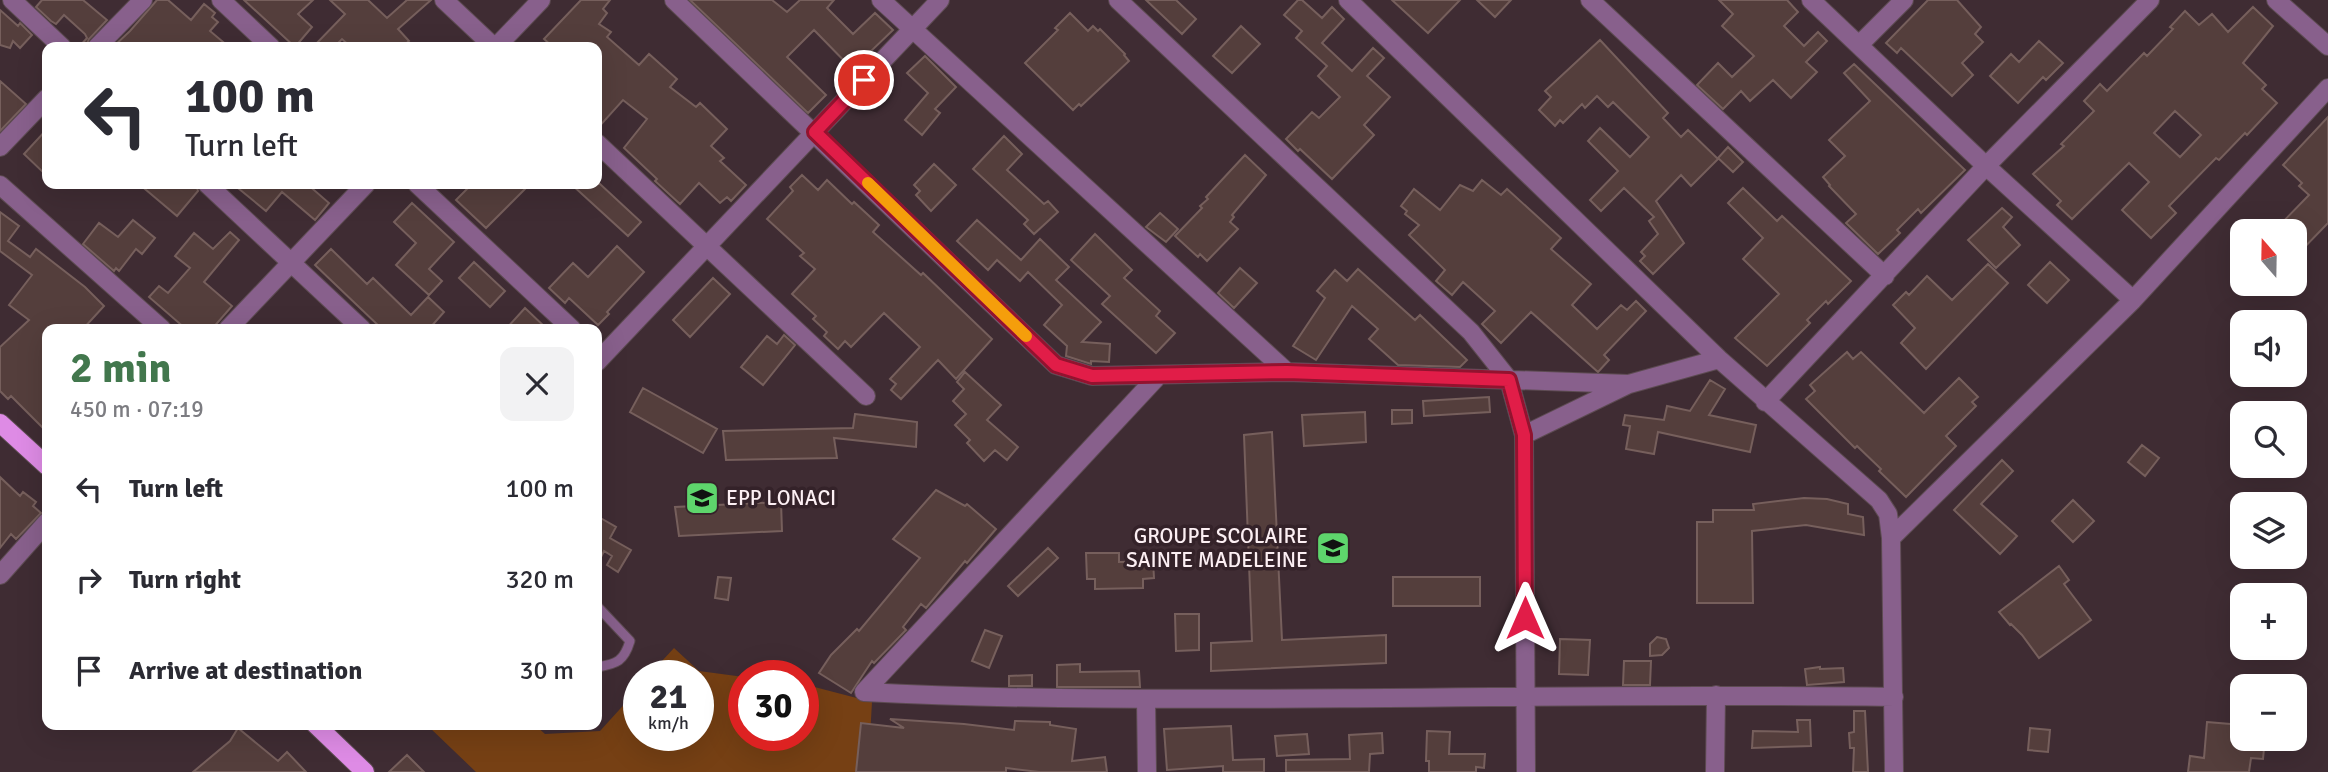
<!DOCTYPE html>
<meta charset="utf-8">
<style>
:root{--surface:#fff;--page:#f2f2f3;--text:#2b2b33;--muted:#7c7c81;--accent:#42774d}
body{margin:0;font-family:Signika,sans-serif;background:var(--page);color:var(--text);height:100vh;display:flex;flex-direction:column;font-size:26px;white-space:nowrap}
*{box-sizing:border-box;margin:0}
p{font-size:23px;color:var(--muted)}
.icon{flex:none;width:38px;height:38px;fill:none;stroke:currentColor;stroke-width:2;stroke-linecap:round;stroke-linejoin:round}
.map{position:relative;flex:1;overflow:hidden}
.panel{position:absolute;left:42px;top:324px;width:560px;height:406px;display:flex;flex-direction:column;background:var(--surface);border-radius:14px;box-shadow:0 7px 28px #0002}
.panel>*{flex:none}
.guide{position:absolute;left:42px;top:42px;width:560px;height:147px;border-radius:14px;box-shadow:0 7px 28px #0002;background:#fff;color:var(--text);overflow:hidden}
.needle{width:46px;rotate:340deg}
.fabs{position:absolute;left:2230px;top:219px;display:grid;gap:14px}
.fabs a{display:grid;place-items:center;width:77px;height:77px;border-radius:14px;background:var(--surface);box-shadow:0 7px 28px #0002;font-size:35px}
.speed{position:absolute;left:623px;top:660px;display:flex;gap:14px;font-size:35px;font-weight:700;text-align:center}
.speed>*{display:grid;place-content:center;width:91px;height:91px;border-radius:50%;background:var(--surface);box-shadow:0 7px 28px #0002;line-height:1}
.speed small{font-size:18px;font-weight:400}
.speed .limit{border:10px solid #d22;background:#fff;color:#111}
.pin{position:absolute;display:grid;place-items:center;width:60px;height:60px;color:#fff;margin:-30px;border:4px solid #fff;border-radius:50%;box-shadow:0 2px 7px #0007}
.me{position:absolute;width:77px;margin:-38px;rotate:0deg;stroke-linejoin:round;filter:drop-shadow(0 0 5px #0008)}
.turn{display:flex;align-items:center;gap:24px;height:147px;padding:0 28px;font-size:32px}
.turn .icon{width:91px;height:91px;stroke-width:2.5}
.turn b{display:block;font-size:49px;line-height:60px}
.round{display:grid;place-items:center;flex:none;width:74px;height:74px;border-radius:14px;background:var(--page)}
.summary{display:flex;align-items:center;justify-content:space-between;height:119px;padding:0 28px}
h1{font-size:42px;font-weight:800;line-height:52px;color:var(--accent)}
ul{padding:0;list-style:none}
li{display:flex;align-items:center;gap:21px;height:91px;padding:0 28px}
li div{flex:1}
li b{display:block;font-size:26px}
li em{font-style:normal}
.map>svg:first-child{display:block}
</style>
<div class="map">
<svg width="2328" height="772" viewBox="0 0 2328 772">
<rect width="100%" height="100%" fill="#3f2c33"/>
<path fill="#764014" d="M674 648 699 671 744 677V735H803V684L872 702 868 772H476L429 727 431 724H534L545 734 600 731 639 688V735H698V676L649 675Z"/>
<path fill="#543e3c" stroke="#765f5c" stroke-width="2" fill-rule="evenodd" d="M42 0H83L107 20 89 39 86 47H79L87 38 85 34 64 15 56 24 51 21 36 7Z
M157 0H168L191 20 204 4 215 13 212 17 218 22 210 31 229 47H113L130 31Z
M244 0H313L298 14 312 27 295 47Z
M330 0H368L387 18 407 0H431L398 29 409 41 402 47H351L342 39 334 47H313L345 14Z
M581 0H610L603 9 607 13 599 24 611 32 607 37 639 65 649 54 677 79 670 87 696 107 700 103 727 129 711 146 724 158 720 161 746 185 731 201 727 197 720 203 699 183 680 204 655 181 657 179 624 148 647 119 623 100 597 129V47H553L544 39Z
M690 0H772L787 12 800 0H834L827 8 853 34 875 13 893 30 870 52 873 54 856 73 814 30 787 57 826 95 808 113Z
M1146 0H1176L1196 19 1182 34Z
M1298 0H1302L1322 18 1332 7 1344 19 1322 43 1352 71 1373 48 1384 58 1367 76 1390 97 1364 125 1374 135 1332 179 1300 149 1298 151 1286 139 1312 112 1319 118 1340 97 1318 76 1327 66 1296 38 1302 31 1284 15Z
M1392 0H1460L1428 33Z
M1477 0H1511L1495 17Z
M1719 0H1787L1798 12 1784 26 1804 46 1818 32 1827 41 1806 62 1817 72 1791 98 1773 80 1750 101 1741 91 1723 109 1697 85 1718 63 1732 77 1754 56 1722 26 1733 14Z
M1928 0H1957L1981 27 1975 34 1983 42 1962 63 1973 75 1952 96 1901 48 1897 53 1886 43Z
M2253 7 2273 26 2243 63 2266 85 2262 89 2277 103 2247 135 2245 133 2219 160 2216 158 2169 206 2176 213 2151 238 2122 210 2149 182 2129 163 2072 219 2057 205 2061 201 2033 174 2064 146 2061 144 2094 111 2084 101 2100 84 2107 91 2144 53 2147 56 2173 29 2170 27 2185 11 2199 25 2212 14 2228 32ZM2175 111 2201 135 2180 157 2154 133Z
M0 10 18 26 20 23 32 35 20 48 13 41 10 48 0 45Z
M1070 13 1088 31 1093 26 1098 31 1100 29 1125 54 1124 55 1129 61 1081 106 1079 104 1073 110 1025 63 1058 30 1055 28Z
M1241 26 1260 44 1232 73 1213 56Z
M1600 40 1668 113 1663 118 1681 137 1688 130 1718 159 1691 186 1681 175 1656 201 1684 243 1653 274 1640 261 1645 256 1641 252 1658 234 1649 221 1654 217 1624 188 1601 211 1590 200 1618 171 1588 141 1600 128 1630 157 1649 137 1613 102 1608 107 1597 96 1585 108 1582 104 1563 123 1560 120 1555 126 1539 110 1551 97 1545 91Z
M2039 41 2063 63 2046 80 2043 77 2018 103 1990 76 2011 54 2019 62Z
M925 56 956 87 935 109 940 113 922 135 905 120 928 93 907 73Z
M1854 64 1965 170 1921 213 1918 209 1897 230 1900 233 1878 254 1846 223 1856 214 1829 186 1830 185 1823 177 1845 156 1829 140 1870 101 1844 73Z
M0 81 26 104 0 131Z
M2328 117V223L2294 258V231H2274L2309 195 2299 186 2302 183 2283 165Z
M47 129V176L24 154Z
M1004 136 1022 154 1007 170 1044 204 1048 201 1058 212 1034 234 1024 224 1028 220 973 169Z
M1728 147 1743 162 1733 172 1718 158Z
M1245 155 1266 175 1232 215 1234 217 1230 222 1238 229 1207 261 1200 254 1198 257 1175 236 1202 208 1200 206 1208 199 1206 197Z
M934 164 956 185 931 211 916 195 920 191 914 185Z
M802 175 818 190 827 180 852 204 854 202 879 225 873 232 921 275 923 273 992 339 956 379 938 360 901 399 891 390 896 384 890 379 920 347 884 313 851 347 845 341 838 349 824 336 827 332 813 319 816 316 792 294 815 269 800 256 804 253 767 219 793 191 790 187Z
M1482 180 1501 195 1507 189 1561 238 1551 249 1591 284 1572 305 1597 329 1621 305 1627 310 1636 301 1646 311 1604 355 1609 360 1598 372 1531 312 1501 343 1482 324 1495 311 1463 282 1452 295 1436 281 1445 270 1409 235 1419 225 1405 214 1407 211 1401 206 1414 189 1440 210 1460 185 1473 191Z
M139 184H196L198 191 177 216Z
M233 184H307L329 203 315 220 282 192 266 211Z
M472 184H530L486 228 456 200Z
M571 184H600L641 222 628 236Z
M1743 188 1777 221 1782 216 1851 281 1828 304 1826 301 1807 320 1810 323 1767 366 1735 338 1779 294 1743 259 1763 238 1728 203Z
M412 203 454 242 429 269 442 281 429 295 396 265 416 243 394 222Z
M2002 208 2012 217 2003 227 2020 245 1996 268 1968 240Z
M0 212 19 226 8 241 30 257 36 249 85 287 104 306 83 329H47V432L11 396 8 399 0 391V347L29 320 9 305 32 275 0 251Z
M1160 213 1178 229 1166 242 1146 227Z
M133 220 155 238 142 254 136 249 119 271 116 268 114 271 83 244 99 223 118 237Z
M977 220 1021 260 1040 239 1069 267 1056 280 1101 322 1082 342 1110 344 1109 362 1091 361V364L1066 356 1067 346 1044 325 1062 305 1028 272 1020 281 997 260 988 270 957 241Z
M230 232 239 240 204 282 232 306 212 329H186L149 297 159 286 168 293 190 268 175 256 194 233 213 249Z
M1095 234 1132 270 1124 278 1160 311 1156 316 1175 333 1156 353 1102 304 1110 296 1071 260Z
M617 246 644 272 607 312 609 314 598 325 569 298 565 303 549 288 573 263 588 277Z
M331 249 367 284 373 278 411 315 428 297 444 312 429 329H382L315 265Z
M474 262 505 291 490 307 459 278Z
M2050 262 2069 280 2047 303 2028 285Z
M1988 264 2008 283 1926 369 1901 343 1915 328 1893 305 1906 292 1909 295 1927 276 1952 300Z
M1240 268 1257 283 1234 308 1218 293Z
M1358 269 1415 320 1420 315 1467 360 1460 367 1398 365 1369 339 1378 329 1352 306 1316 360 1293 346 1325 298 1317 291 1335 270 1347 281Z
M713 278 730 294 690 337 673 320Z
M525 308 547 329H506Z
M784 335 795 345 763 385 741 367 767 336 777 344Z
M1847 352 1853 359 1861 352 1924 413 1959 378 1978 397 1972 402 1976 406 1946 436 1956 446 1906 497 1879 471 1881 469 1857 446 1855 448 1806 399 1815 391 1810 385Z
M965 372 1001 405 987 420 1018 447 1007 460 995 450 984 461 967 443 970 440 955 425 966 414 953 401 964 389 957 382Z
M1710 380 1725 389 1709 415 1756 425 1750 452 1658 432 1654 454 1626 449 1630 426 1623 425 1625 415 1664 420 1667 406 1690 411Z
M643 388 717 429 703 453 630 412Z
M1489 397 1490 412 1424 416 1423 401Z
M1392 410H1412V423L1392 424Z
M1365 412 1366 442 1304 446 1302 415Z
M855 414 917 422 916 447 834 438 837 458 726 460 723 431 853 428Z
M1272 432 1282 640 1386 635V663L1211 671V643L1252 641 1244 435Z
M2142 445 2159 458 2145 476 2128 462Z
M2002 460 2013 471 1981 504 2017 536 2000 554 1954 510Z
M0 477 20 496 23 492 36 502 33 506 41 513 16 539 11 534 0 548Z
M936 490 965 506 967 504 996 529 967 563 965 561 926 608 921 604 903 627 906 630 874 663 872 661 851 693 819 673 831 655 857 629 859 631 920 558 893 539Z
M1804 498 1827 499 1848 504V514L1863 517 1864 535 1806 525 1752 531 1753 603H1697V522H1713V510H1754L1753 504Z
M2073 500 2094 521 2073 542 2052 521Z
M781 502 782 531 679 536 675 507Z
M597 516 616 527 610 538 631 550 618 572 607 565 612 556 604 551 597 565Z
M1048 548 1058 558 1018 596 1008 586Z
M1086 553H1119V562L1153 561 1154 578 1143 579V588L1095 589V579H1087Z
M2059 566 2069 580 2064 584 2091 620 2039 658 2022 635 2011 624 2010 625 1999 612Z
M718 577 731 578 728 600 715 598Z
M1393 577H1480V606H1393Z
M1175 614H1199V650L1176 651Z
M985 630 1002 636 989 668 972 661Z
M1657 637 1666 639 1669 648 1662 655 1650 656V644Z
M1560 639 1590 640 1588 675 1559 674Z
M1624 661H1651L1650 685H1623Z
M1080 664V672L1139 671 1140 687H1057V665Z
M1820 667V669L1843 668 1844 682 1807 685 1805 669Z
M1032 675V686H1009V676Z
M1854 711H1865L1868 772H1853L1854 748H1850L1849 733 1854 732Z
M890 719 964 724 1014 730 1015 721 1050 722V725L1076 729 1072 761 1105 757 1107 772H1039L1006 768V772H856L861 723 904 728Z
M1797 720H1810L1811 746 1752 748 1753 731 1798 732Z
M2207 722 2242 725V738H2265L2263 759 2251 758 2249 772H2188L2190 756 2204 758Z
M1231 726 1233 760 1264 759V772H1223V766L1167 770 1164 729Z
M238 728 278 761 287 752 306 772H193L230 741Z
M2030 728 2050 730 2048 752 2028 750Z
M1427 731 1450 732 1449 754H1485L1484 768 1476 767V772H1429V761H1426Z
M1382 733 1383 753 1370 754 1369 772H1286V760L1350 759 1349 735Z
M1307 734 1309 754 1277 756 1275 736Z
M407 755 424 772H389Z"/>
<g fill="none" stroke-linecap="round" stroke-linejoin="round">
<g stroke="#5d4b52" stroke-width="11">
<path id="lane" d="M597 606 630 641C624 661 617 664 597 667"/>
</g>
<g stroke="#5d4b52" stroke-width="20">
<path id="street" d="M12 0 62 47
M221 0 271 47
M444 0 494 47
M674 0 1056 365 1092 376 1287 372 1629 384
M881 0 1287 372
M1118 0 1471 332 1509 380 1524 435 1526 772
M1348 0 1719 359 1879 500 1888 514 1891 538 1894 772
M1590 0 1885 276
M1811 0 1986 166 2133 300
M2276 0 2328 46
M1859 45 1904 0
M97 47 143 0
M496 47 541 0
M597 143 866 396
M0 147 47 98
M207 184 362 329
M417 184 572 329
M0 185 162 329
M228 329 366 184
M597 362 940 0
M1158 376 864 692C1038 701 1213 699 1387 698 1556 696 1725 695 1894 697
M1765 402 1986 166 2150 0
M1524 435 1629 384 1719 359
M1891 538 2133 300 2328 88
M0 575 47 522
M1146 700 1147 772
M1715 772 1716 695"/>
</g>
<g stroke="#5d4b52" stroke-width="20">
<path id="primary" d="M0 423 47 466
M315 724 365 772"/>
</g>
<use href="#lane" stroke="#88608c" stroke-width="9"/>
<use href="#street" stroke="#88608c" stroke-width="18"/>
<use href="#primary" stroke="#de8be5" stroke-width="18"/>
</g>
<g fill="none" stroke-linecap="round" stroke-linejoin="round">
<g stroke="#92132f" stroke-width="18">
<path id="route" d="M864 80 815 132 1056 365 1092 376 1287 372 1509 380 1524 435 1525 618"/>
</g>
<use href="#route" stroke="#e11d48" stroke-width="12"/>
<path stroke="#f59e0b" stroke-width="12" d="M868 183 1026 336"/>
</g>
<defs>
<g id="school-square" transform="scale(1.75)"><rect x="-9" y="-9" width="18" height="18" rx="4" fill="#5ed56c" stroke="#342229"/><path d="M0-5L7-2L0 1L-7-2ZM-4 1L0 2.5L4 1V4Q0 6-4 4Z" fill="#111"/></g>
</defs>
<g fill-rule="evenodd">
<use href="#school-square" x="702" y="498"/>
<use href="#school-square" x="1333" y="548"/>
</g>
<g text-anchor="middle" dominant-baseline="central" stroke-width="7" stroke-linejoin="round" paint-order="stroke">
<g font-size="21" fill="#fceff3" stroke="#342229" text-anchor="start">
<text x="726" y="498">EPP LONACI</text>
<text x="1308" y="536" text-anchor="end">GROUPE SCOLAIRE<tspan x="1308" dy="24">SAINTE MADELEINE</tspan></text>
</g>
</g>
</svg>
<div class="fabs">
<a><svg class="needle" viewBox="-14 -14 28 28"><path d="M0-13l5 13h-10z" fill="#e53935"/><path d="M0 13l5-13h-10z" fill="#7c7c81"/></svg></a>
<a><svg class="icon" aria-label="sound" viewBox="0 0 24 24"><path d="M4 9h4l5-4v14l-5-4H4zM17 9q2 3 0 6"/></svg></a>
<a><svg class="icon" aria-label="search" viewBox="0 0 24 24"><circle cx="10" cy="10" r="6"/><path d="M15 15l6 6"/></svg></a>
<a><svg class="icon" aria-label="layers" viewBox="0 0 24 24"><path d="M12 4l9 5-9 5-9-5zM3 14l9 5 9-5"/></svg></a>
<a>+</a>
<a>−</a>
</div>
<div class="speed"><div>21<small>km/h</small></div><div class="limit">30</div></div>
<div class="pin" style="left:864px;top:80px;background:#d93025"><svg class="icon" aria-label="arrive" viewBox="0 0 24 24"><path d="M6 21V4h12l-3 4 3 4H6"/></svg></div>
<svg class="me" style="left:1525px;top:618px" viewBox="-20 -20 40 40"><path d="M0-17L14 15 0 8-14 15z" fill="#e11d48" stroke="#fff" stroke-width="4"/></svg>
<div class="guide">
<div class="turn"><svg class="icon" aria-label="left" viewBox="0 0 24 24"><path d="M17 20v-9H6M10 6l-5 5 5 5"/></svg><div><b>100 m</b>Turn left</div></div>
</div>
<section class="panel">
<div class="summary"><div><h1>2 min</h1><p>450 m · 07:19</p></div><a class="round"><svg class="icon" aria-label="close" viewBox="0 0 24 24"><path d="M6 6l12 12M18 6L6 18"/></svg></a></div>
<ul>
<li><svg class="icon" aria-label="left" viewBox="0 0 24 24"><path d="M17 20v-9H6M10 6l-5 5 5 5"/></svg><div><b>Turn left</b></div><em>100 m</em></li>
<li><svg class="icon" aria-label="right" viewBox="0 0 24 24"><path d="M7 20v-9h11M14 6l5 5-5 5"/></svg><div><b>Turn right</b></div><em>320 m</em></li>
<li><svg class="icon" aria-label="arrive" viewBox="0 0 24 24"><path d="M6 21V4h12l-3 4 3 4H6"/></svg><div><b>Arrive at destination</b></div><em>30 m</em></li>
</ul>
</section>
</div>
